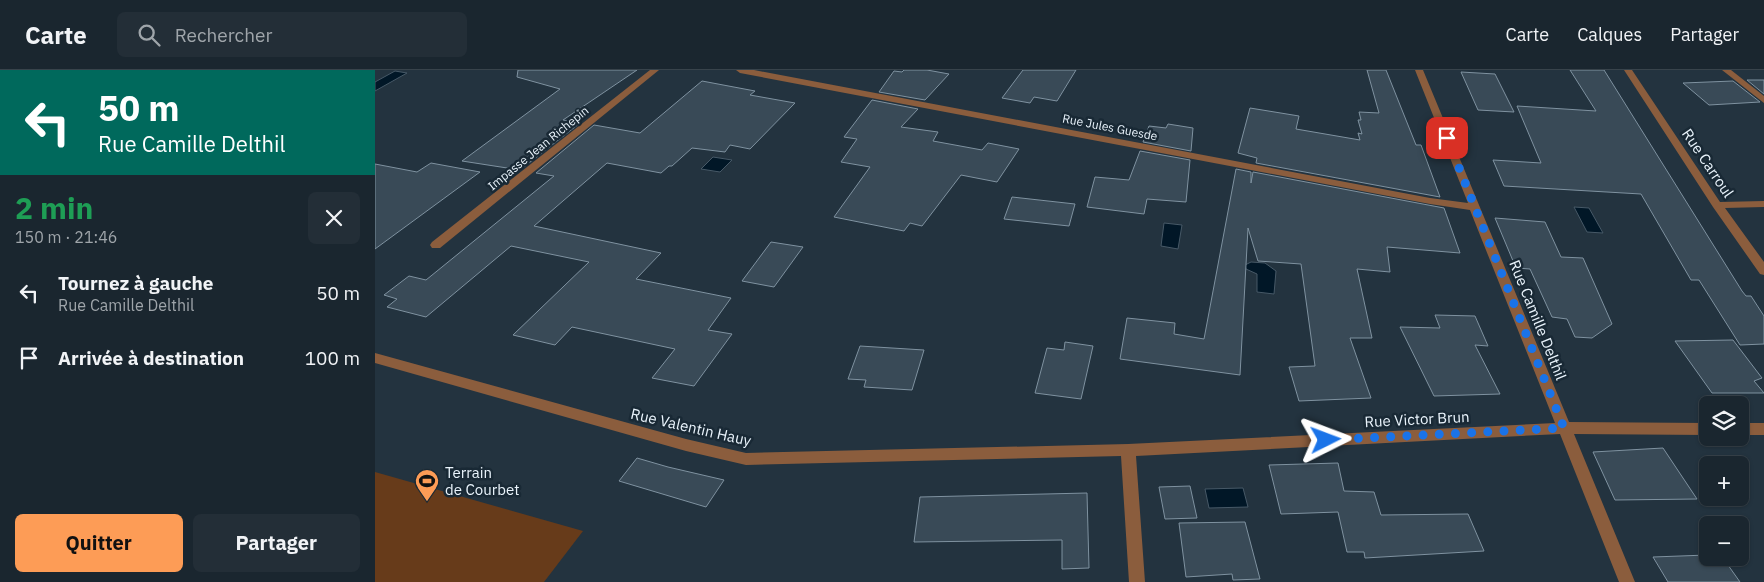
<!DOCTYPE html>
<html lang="fr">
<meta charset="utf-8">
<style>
:root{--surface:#1a262f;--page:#232e37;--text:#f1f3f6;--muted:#9fa5aa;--line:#38434b;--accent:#fd9c56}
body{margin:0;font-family:"IBM Plex Sans",sans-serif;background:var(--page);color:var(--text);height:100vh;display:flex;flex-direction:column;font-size:19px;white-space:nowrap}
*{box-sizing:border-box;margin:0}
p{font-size:16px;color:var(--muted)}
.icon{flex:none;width:28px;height:28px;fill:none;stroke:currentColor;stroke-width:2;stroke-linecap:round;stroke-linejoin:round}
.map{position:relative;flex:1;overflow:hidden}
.drawer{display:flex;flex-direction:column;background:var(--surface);width:375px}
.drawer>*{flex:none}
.top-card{background:#00695c;color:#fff;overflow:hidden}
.buttons{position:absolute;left:1324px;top:326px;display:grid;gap:10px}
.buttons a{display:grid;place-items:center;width:50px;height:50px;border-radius:8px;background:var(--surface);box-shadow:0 1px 4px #0004,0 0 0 1px var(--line);font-size:25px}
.pin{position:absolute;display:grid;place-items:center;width:42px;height:42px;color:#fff;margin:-21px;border-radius:10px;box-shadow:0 2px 8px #0006}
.me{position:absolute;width:55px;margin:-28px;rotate:87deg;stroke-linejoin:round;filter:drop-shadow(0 0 4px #0008)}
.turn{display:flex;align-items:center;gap:18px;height:105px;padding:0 15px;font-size:22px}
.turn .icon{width:65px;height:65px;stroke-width:2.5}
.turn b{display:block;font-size:35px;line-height:42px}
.round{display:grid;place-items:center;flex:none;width:52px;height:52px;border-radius:8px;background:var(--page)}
.headline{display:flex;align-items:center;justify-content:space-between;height:85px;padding:0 15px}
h1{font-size:30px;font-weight:700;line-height:38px;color:#1e9e55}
.button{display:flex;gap:10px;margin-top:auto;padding:10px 15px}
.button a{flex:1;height:58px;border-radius:8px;background:var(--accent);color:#111;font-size:20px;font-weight:700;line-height:58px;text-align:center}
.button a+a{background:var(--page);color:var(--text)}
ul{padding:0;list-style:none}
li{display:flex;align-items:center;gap:15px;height:65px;padding:0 15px}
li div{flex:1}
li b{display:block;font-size:19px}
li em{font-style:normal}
header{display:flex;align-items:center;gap:30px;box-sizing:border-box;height:70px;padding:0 25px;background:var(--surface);border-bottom:1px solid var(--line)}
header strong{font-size:24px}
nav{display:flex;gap:28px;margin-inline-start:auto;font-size:18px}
.search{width:350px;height:45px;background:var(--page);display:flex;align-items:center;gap:12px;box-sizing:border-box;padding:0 18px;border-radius:8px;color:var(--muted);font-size:19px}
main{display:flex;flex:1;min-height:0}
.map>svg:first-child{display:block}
</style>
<header>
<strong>Carte</strong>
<div class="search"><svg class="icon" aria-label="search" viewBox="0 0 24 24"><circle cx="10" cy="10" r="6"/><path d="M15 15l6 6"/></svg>Rechercher</div>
<nav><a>Carte</a><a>Calques</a><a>Partager</a></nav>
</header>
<main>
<section class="drawer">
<div class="top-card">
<div class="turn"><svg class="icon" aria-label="left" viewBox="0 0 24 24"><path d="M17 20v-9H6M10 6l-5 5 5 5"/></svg><div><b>50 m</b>Rue Camille Delthil</div></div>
</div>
<div class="headline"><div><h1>2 min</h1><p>150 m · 21:46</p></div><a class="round"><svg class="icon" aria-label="close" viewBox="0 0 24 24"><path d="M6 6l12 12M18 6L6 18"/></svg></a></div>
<ul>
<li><svg class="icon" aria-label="left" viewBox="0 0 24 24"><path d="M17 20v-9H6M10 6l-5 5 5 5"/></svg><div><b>Tournez à gauche</b><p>Rue Camille Delthil</p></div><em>50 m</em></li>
<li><svg class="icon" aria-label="arrive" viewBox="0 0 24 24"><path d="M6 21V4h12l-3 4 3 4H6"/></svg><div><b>Arrivée à destination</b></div><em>100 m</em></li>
</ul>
<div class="button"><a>Quitter</a><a>Partager</a></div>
</section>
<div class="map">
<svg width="1389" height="512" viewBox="0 0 1389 512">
<rect width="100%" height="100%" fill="#23333f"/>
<path fill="#673b1a" d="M0 402 208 461 169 512H0Z"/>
<path fill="#011727" stroke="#475967" d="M20 1 32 3 0 21V12Z
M338 87 357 90 345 102 326 99Z
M1199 137 1214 138 1228 163 1212 162Z
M789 153 807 155 803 179 786 176Z
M876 192 890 193 901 201 899 224 882 222V204L871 199 870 195Z
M868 418 873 437 834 438 830 419Z"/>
<path fill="#394a57" stroke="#7f92a0" d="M143 0H262L188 50 205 53 145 100 87 91 185 19 142 7Z
M529 0H552L574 4 550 30 504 22 519 1 527 2Z
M648 0H701L682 31 659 27 655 33 627 28Z
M992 0H1011L1041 75H1046L1065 127 881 93 882 88 863 83 875 38 924 46 921 59 985 70 983 63 987 64 983 50H986L984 42 1004 43Z
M1195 0H1229L1367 221 1371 226H1376L1389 246V274L1365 275 1324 210H1316L1266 124 1129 116 1118 90 1166 93 1142 36 1221 41Z
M1086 2 1120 4 1139 42 1103 40Z
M1372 10H1389V24Z
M327 11 380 21 375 25 420 33 375 79 355 75 350 82 317 78 297 96H294L286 103 232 93 159 156 286 183 261 209 356 228 333 260 357 264 319 316 277 308 300 279 197 257 180 275 138 265 214 192 136 176 51 247 12 237 22 229 9 225 34 206 51 210 179 106 161 103 219 55 265 63Z
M1358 11 1385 32 1334 35 1308 13Z
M497 30 543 39 526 57 563 62 558 71 607 80 613 73 644 79 622 112 586 105 547 156 535 153 529 161 459 147 495 97 466 92 482 69 469 67Z
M793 54 818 58 816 81 768 72 774 56 791 58Z
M765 81 815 90 811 132 772 129 769 144 712 137 720 107 754 110Z
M56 93 105 102 0 179V94L42 102Z
M861 99 876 102V113L878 102 1069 138 1085 183 1012 177 1015 202 982 199 997 268H975L996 328 924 331 914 297 940 296 926 194 883 191 873 158 865 305 745 289 752 248 800 253 799 264 829 269Z
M637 127 700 134 694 156 629 149Z
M1120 148 1170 152 1186 187 1208 188 1237 254 1217 268 1200 267 1192 249 1177 247 1155 199 1141 198Z
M396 172 428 177 399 217 367 211Z
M1060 245 1100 246 1113 276 1100 275 1125 324 1059 326 1025 257 1065 258Z
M1358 270 1387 308 1379 311 1389 323H1337L1300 271Z
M690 272 718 276 706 329 660 323 672 278 689 280Z
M485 276 549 280 537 320 489 317 491 310 473 309Z
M1288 378 1322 429 1240 430 1218 382Z
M262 388 293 397 349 410 331 437 244 411Z
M963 393 969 421 999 422 1006 445 1093 444 1109 481 990 488 989 482H972L963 442 906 444 894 395Z
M815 416 822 448 790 449 784 417Z
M712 423 714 498 687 499V470L539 472 545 427Z
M870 452 885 509 858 510 857 504 811 507 804 453Z
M1332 485V488H1348L1365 512H1293L1278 487Z"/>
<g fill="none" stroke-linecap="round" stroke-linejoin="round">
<path fill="#8b5d3d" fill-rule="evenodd" d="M275 0H284L65 178H57L55 175 57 172Z
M361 0H379L1055 128 1093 133 1040 0H1048L1194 352 1332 353V365L1199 364 1260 512H1244L1185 364 761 386 770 512H754L746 386 371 395 311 381 0 293V283L311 369 371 383 753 374 1180 353 1095 140 1055 134 365 3Z
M1249 0H1257L1345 132 1389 131V137L1350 138 1389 192V205L1385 204 1338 137Z
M1347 0H1356L1389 26V33Z
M1365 353H1389V365H1365Z"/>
</g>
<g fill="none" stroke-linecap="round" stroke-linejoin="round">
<path stroke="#1a73e8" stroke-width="9" stroke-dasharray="0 16.2" d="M951 370 1189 358 1072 68"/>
</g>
<defs>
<g id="stadium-pin" transform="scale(1.25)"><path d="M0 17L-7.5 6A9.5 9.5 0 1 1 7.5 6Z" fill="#fd9c56" stroke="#192935"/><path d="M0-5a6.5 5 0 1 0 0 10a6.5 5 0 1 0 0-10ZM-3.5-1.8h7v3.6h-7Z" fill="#111"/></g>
</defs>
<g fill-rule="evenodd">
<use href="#stadium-pin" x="52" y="411"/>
</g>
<g text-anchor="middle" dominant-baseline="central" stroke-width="5" stroke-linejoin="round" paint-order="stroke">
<g font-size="12" fill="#eaf4fc" stroke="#192935">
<text transform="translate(735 57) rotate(11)">Rue Jules Guesde</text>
<text transform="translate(163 78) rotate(-39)">Impasse Jean Richepin</text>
</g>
<g font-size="15" fill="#eaf4fc" stroke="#192935">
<text transform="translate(1333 93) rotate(56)">Rue Carroul</text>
<text transform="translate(1163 250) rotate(68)">Rue Camille Delthil</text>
<text transform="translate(1042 349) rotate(-3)">Rue Victor Brun</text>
<text transform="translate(316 357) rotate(13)">Rue Valentin Hauy</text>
</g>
<g font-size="15" fill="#eaf4fc" stroke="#192935" text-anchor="start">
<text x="70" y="402">Terrain<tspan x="70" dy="17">de Courbet</tspan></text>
</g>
</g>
</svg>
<div class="buttons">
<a><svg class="icon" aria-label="layers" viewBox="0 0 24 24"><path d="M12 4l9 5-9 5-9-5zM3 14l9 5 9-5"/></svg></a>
<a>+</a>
<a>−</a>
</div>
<div class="pin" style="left:1072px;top:68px;background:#d93025"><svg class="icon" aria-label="arrive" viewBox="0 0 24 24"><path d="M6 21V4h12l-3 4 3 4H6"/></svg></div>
<svg class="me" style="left:951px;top:370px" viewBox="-20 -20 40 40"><path d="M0-17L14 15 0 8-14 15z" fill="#1a73e8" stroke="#fff" stroke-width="4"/></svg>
</div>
</main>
